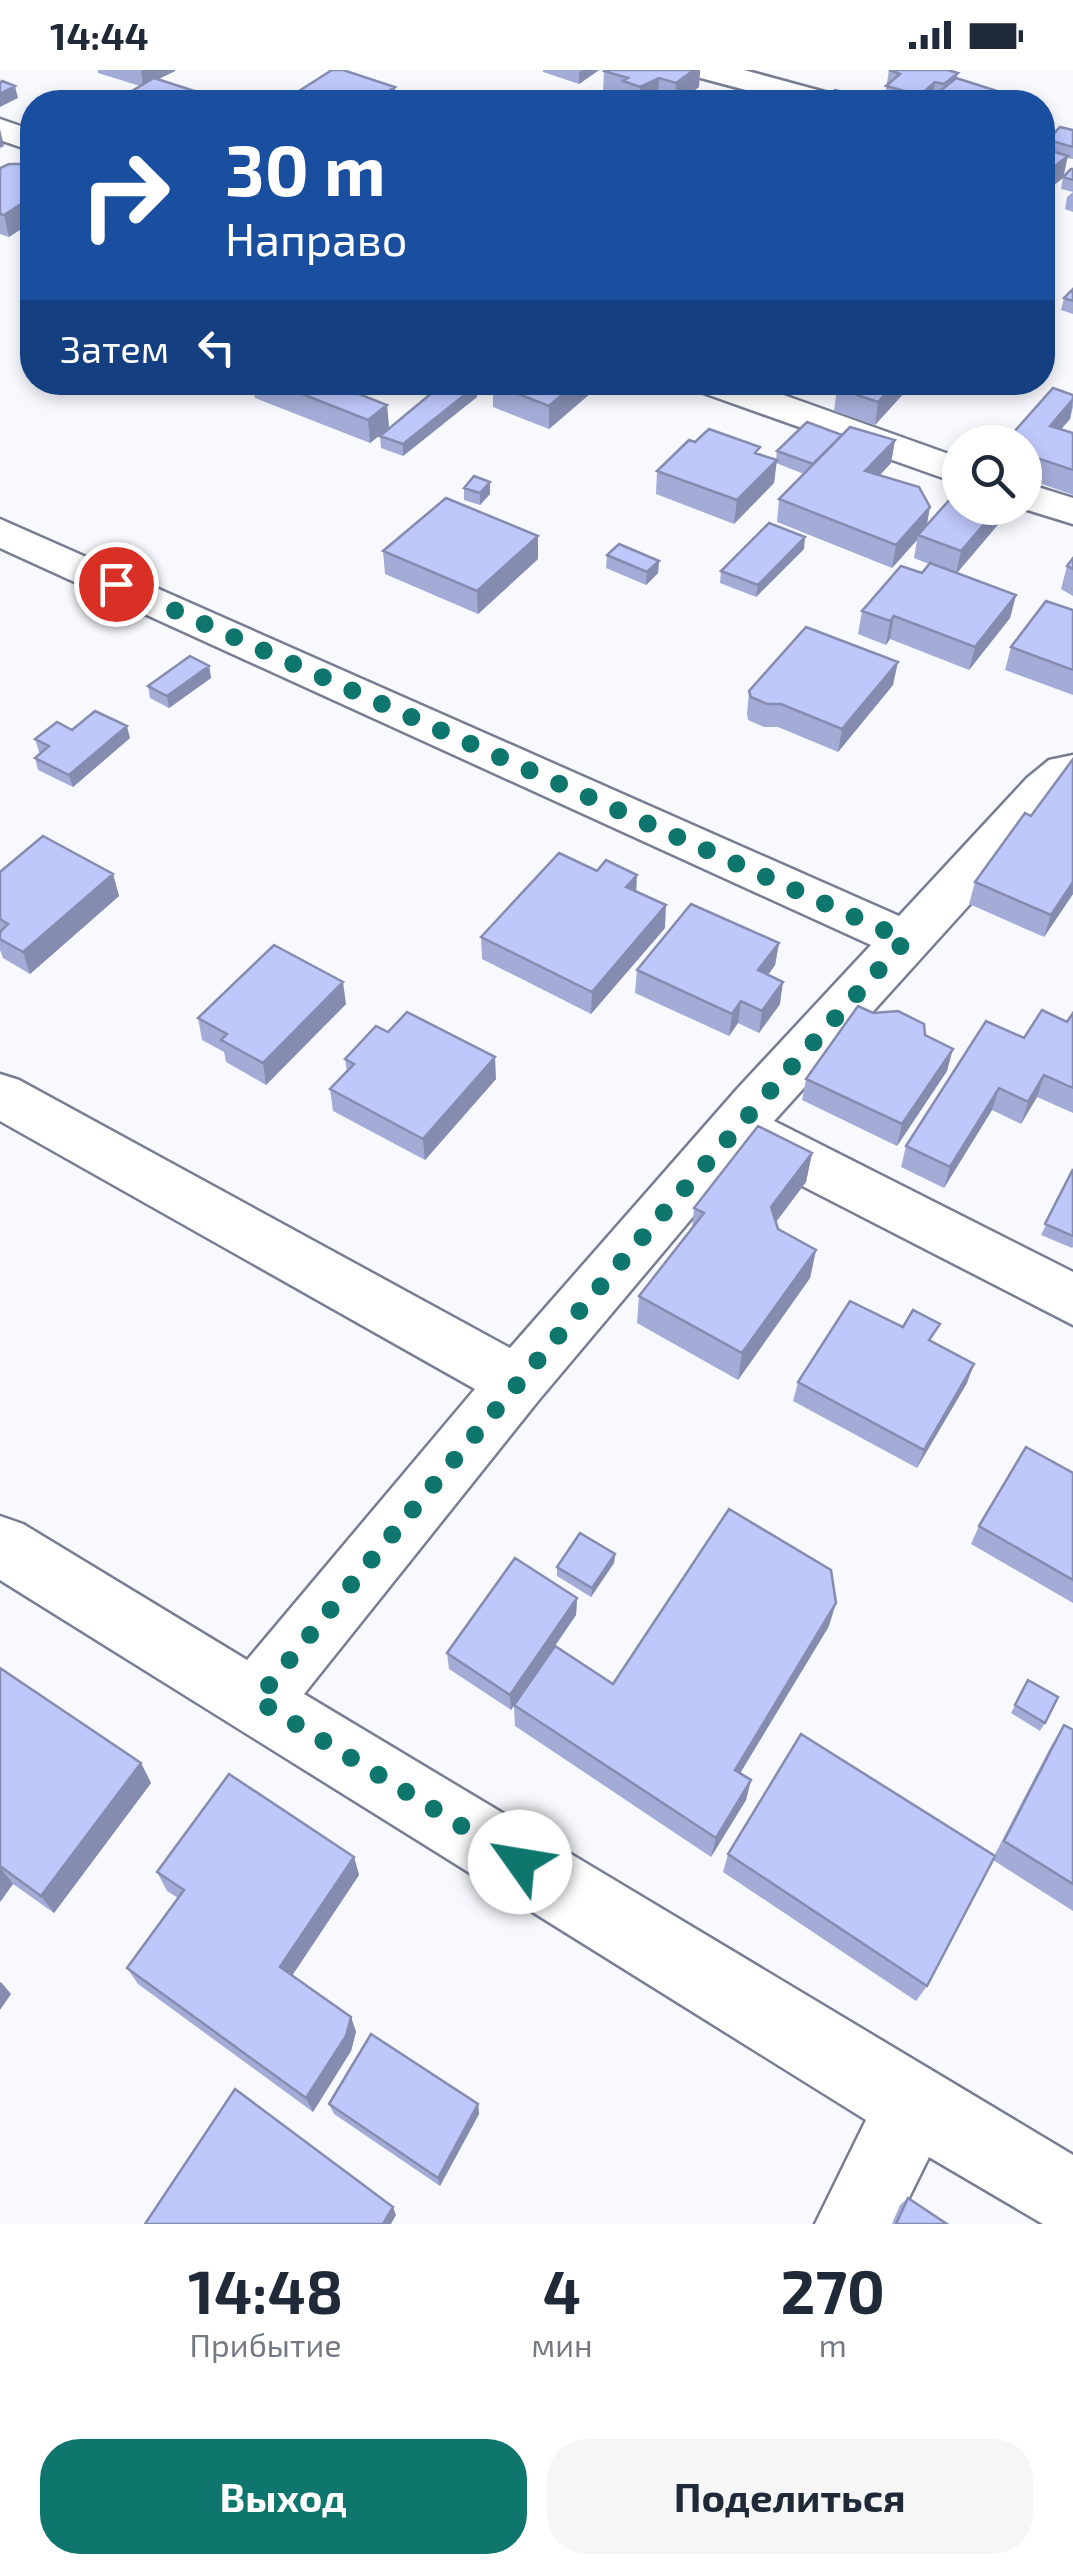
<!DOCTYPE html>
<html lang="ru">
<meta charset="utf-8">
<style>
:root{--surface:#fff;--page:#f6f6f7;--text:#1f2937;--muted:#747a83;--accent:#0f766e}
body{margin:0;font-family:"Exo 2",sans-serif;background:var(--page);color:var(--text);height:100vh;display:flex;flex-direction:column;font-size:38px;white-space:nowrap}
*{box-sizing:border-box;margin:0}
p{font-size:32px;color:var(--muted)}
.icon{flex:none;width:55px;height:55px;fill:none;stroke:currentColor;stroke-width:2;stroke-linecap:round;stroke-linejoin:round}
.map{position:relative;height:2154px;overflow:hidden}
.panel{display:flex;flex-direction:column;background:var(--surface);flex:1}
.panel>*{flex:none}
.banner{position:absolute;left:20px;top:20px;width:1035px;height:305px;border-radius:40px;box-shadow:0 5px 15px #0003;background:#1a4fa0;color:#fff;overflow:hidden}
.controls{position:absolute;left:942px;top:355px;display:grid;gap:20px}
.controls a{display:grid;place-items:center;width:100px;height:100px;border-radius:50%;background:var(--surface);box-shadow:0 5px 15px #0003;font-size:50px}
.pin{position:absolute;display:grid;place-items:center;width:85px;height:85px;color:#fff;margin:-42px;border:5px solid #fff;border-radius:50%;box-shadow:0 2px 10px #0007}
.me{position:absolute;width:110px;margin:-55px;rotate:302deg;stroke-linejoin:round;filter:drop-shadow(0 0 8px #0008)}
.turn{display:flex;align-items:center;gap:35px;height:210px;padding:0 40px;font-size:45px}
.turn .icon{width:130px;height:130px;stroke-width:2.5}
.turn b{display:block;font-size:70px;line-height:85px}
.then{display:flex;align-items:center;height:95px;padding:0 40px;background:#0003;gap:20px;font-size:38px}
.eta{display:flex;justify-content:space-evenly;align-items:center;height:170px;text-align:center}
.eta b{font-size:60px;font-weight:700;line-height:70px}
.cta{display:flex;gap:20px;margin-top:auto;padding:20px 40px}
.cta a{flex:1;height:115px;border-radius:40px;background:var(--accent);color:#fff;font-size:40px;font-weight:700;line-height:115px;text-align:center}
.cta a+a{background:var(--page);color:var(--text)}
.status{display:flex;justify-content:space-between;align-items:center;height:70px;padding:0 50px;background:var(--surface);direction:ltr}
.status svg{height:28px;fill:currentColor}
.map>svg:first-child{display:block}
</style>
<div class="status"><b>14:44</b><svg viewBox="0 0 49 12"><path d="M0 12V9h3v3zM5 12V6h3v6zM10 12V3h3v9zM15 12V0h3v12zM26 1h20v11H26zM47 4h2v5h-2z"/></svg></div>
<div class="map">
<svg width="1073" height="2154" viewBox="0 0 1073 2154">
<rect width="100%" height="100%" fill="#f8f9fe"/>
<g fill="none" stroke-linecap="round" stroke-linejoin="round">
<g stroke="#787d92" stroke-width="5">
<path id="street" d="M692 0H744L836 25 841 32H791L697 7Z
M0 49 32 60V81L0 70Z
M690 312H747L960 388V414L695 320Z
M1025 413 1073 428V454L1021 438H1025Z
M0 449 899 846 1027 708 1049 690 1073 685V720L774 1051 1073 1202V1255L744 1086 538 1331 304 1624 1073 2085V2154H1043L929 2087 896 2154H815L866 2050 0 1510V1446L23 1454 247 1590 475 1319 0 1051V1004L19 1010 510 1278 738 1018 871 875 0 478Z"/>
</g>
<use href="#street" fill="#fff" fill-rule="evenodd"/>
</g>
<path fill="#a3acd7" d="M98 0H175V1L140 16 98 3Z
M543 0H599L579 14 543 2Z
M700 0 699 17 678 32H669L658 29 651 32H622V28L603 22 604 1Z
M889 0 958 3 957 8 1029 32H884Z
M1073 60V89L1067 88 1063 108 1046 79 1048 70Z
M32 86V152L9 167 0 164V98L20 94Z
M1073 99V142L1065 139 1067 127 1073 122 1061 119 1063 107Z
M1073 219V244L1061 240 1064 228Z
M220 312H342L337 316 387 335 389 358 370 373 255 328 254 323 252 325Z
M445 312H599L598 317 549 359 493 337V322L477 316V327L403 386 381 378 380 366Z
M836 312H906L905 322 875 355 834 341 837 318 841 314Z
M1073 325V337L1070 349 1061 359 1073 363V425L1025 408V372Z
M842 365 895 370 891 393 880 405 927 455 1007 444 957 503 1016 525 1010 548 969 600 890 569 886 575 858 564 862 541 922 503 929 494 914 488 917 470 892 498 777 452 779 429 804 404 776 393 774 413 734 454 656 424 657 401 695 372 760 384 776 390 777 381Z
M490 412V424L480 435 464 430V418Z
M538 466V489L478 544 385 504 383 481Z
M804 479 756 527 720 513 721 501Z
M607 485 659 491 658 503 646 515 606 498Z
M1073 488V526L1061 519 1067 496Z
M1073 540V625L1005 600 1011 577Z
M209 596 211 608 169 638 150 628 148 616Z
M893 615 838 682 778 657H764L748 650 747 644 749 621Z
M72 660 130 668 73 717 38 700 35 688 41 683 39 682 35 669Z
M1031 746 1073 824 1044 867 969 834 975 812Z
M0 802 113 804 119 826 30 904 3 888 0 880Z
M636 821 665 858 591 944 482 889 481 867Z
M779 873 775 895 768 905 780 934 759 963 738 953 729 966 635 923 637 900Z
M346 934 266 1015 226 992 224 982 202 970 198 948Z
M1073 943V1043L1037 1027 1021 1054 992 1040 944 1118 901 1097 906 1076 1024 968 1067 952Z
M925 965 947 1001 897 1076 802 1030 806 1009Z
M345 989 496 1009 425 1090 333 1041 330 1019 347 1002Z
M812 1083 806 1112 776 1152 778 1159 816 1180 810 1208 738 1310 637 1253 639 1226 692 1158 694 1138Z
M1073 1099V1177L1072 1178 1041 1165Z
M933 1273 967 1313 917 1398 793 1331 798 1312Z
M1073 1403V1533L971 1474 979 1456Z
M615 1484 614 1493 591 1527 557 1506V1497Z
M577 1528 576 1545 555 1576 613 1614 829 1556 740 1703 751 1710 746 1730 711 1787 515 1656 514 1636 511 1640 449 1599 447 1583Z
M0 1598 141 1693 151 1713 54 1843 13 1814 0 1832Z
M1028 1610 1045 1653 1040 1661 1011 1643Z
M1064 1655 1073 1660V1841L993 1790 927 1916 916 1931 723 1802 728 1784 994 1786 1051 1676Z
M354 1787 359 1805 292 1906 351 1947 356 1962 351 1981 313 2042 138 1914 127 1898 178 1828 167 1821 157 1802Z
M329 2034H478L479 2044 440 2116 334 2044Z
M908 2128 947 2154H892L900 2135Z"/>
<path fill="#858caf" d="M141 0H175V1L143 17Z
M583 0H599L579 14V2Z
M694 0H700L699 17 678 32H675L676 13Z
M659 8 658 29 651 32H639L640 17Z
M935 12 932 32H919L920 25Z
M15 16 18 28 0 37V24Z
M395 17 396 32H371Z
M201 23 203 32H186Z
M0 59 4 76 0 78Z
M1068 86 1063 108 1042 125V106Z
M32 127V152L9 167 4 145Z
M577 312H599L598 317 549 359V336Z
M896 312H906L905 322 875 355 878 332Z
M477 315V327L403 386V374Z
M1073 329 1070 349 1044 379 1050 356Z
M387 335 389 358 370 373 368 350Z
M895 370 891 393 862 424 865 401Z
M777 390 774 413 734 454 737 430Z
M490 412V424L480 435V423Z
M930 437 926 460 918 465 917 470 892 498 896 475Z
M998 438H1009L1007 444 956 504 961 481Z
M538 466V489L478 544 477 521Z
M805 467 804 479 756 527 758 515Z
M659 491 658 503 646 515 647 502Z
M1016 525 1010 548 969 600 975 577Z
M894 546 890 569 886 575 890 551Z
M898 592 893 615 838 682 842 659Z
M209 596 211 608 169 638 167 626Z
M127 656 130 668 73 717 69 705Z
M113 804 119 826 30 904 23 882Z
M637 805 636 827 626 817Z
M1073 812V824L1044 867 1051 845Z
M666 835 665 858 591 944 592 922Z
M779 873 775 895 755 923 758 900Z
M343 912 346 934 266 1015 263 993Z
M783 912 780 934 759 963 762 941Z
M741 931 738 953 729 966 732 944Z
M953 979 947 1001 897 1076 902 1054Z
M495 987 496 1009 425 1090 423 1069Z
M1044 1005 1037 1027 1021 1054 1028 1032Z
M999 1018 992 1040 944 1118 950 1097Z
M812 1083 806 1112 766 1165 771 1137Z
M816 1180 810 1208 738 1310 742 1283Z
M974 1294 967 1313 917 1398 924 1380Z
M615 1484 614 1493 591 1527 592 1518Z
M577 1528 576 1545 511 1640 510 1625Z
M836 1533 829 1556 730 1720 735 1700Z
M141 1693 151 1713 54 1843 41 1826Z
M751 1710 746 1730 711 1787 716 1768Z
M354 1787 359 1805 287 1913 280 1897Z
M0 1797 13 1814 0 1832Z
M1 1912 11 1924 0 1940V1913Z
M351 1947 356 1962 351 1981 313 2042 306 2028Z
M478 2034 479 2044 440 2116 438 2108Z
M393 2137 396 2145 391 2154H383Z"/>
<path fill="#bec8fa" stroke="#858caf" stroke-width="2.5" d="M332 0H343L395 17 371 32H302L288 28Z
M605 0H694L676 13 659 8 640 17 623 11 628 8 604 1Z
M889 0H948L958 3 944 14 935 12 920 25 886 16 900 4Z
M154 8 201 23 186 32H113Z
M956 8 1029 31 1027 32H927Z
M2 11 15 16 0 24V13Z
M835 20 859 26 852 32H794L804 24 824 30Z
M1060 57 1073 60V77L1048 70Z
M1042 78 1068 86 1042 106Z
M32 86V127L4 145 0 144V98L9 94H20Z
M1071 99H1073V110L1063 107Z
M1073 219V231L1064 228Z
M272 312H329L387 335 368 350Z
M445 312H471L477 315 403 374 380 366Z
M494 312H577L549 336 493 314Z
M842 312H896L878 332 837 318Z
M1053 318 1073 325V329L1050 356 1073 363V400L1025 384V372H1005Z
M807 352 842 365 813 394 777 381Z
M850 357 895 370 865 401 919 417 930 437 896 475 779 429Z
M709 359 760 377 755 383 777 390 737 430 657 401 689 370 695 372Z
M474 406 490 412 480 423 464 418Z
M960 418V438H998L961 481 918 465Z
M446 428 538 466 477 521 383 481Z
M769 453 805 467 758 515 721 501Z
M619 474 659 491 647 502 607 485Z
M1073 488V499L1067 496Z
M930 493 1016 525 975 577 894 546 890 551 862 541 901 496 922 503Z
M1046 531 1073 540V600L1011 577Z
M806 557 898 592 842 659 781 634H767L751 627 749 621Z
M190 586 209 596 167 626 148 616Z
M95 641 127 656 69 705 35 688 49 676 35 669 57 652 72 660Z
M1073 689V812L1051 845 975 812 1025 743 1031 746Z
M43 766 113 804 23 882 0 869V862L8 854 0 849V802Z
M559 783 597 801 606 790 637 805 626 817 666 835 592 922 481 867Z
M691 834 779 873 758 900 783 912 762 941 741 931 732 944 637 900Z
M274 875 343 912 263 993 221 970 227 964 198 948Z
M858 936 873 943 898 941 924 954 925 965 953 979 902 1054 806 1009Z
M1042 940 1067 952 1073 943V1018L1044 1005 1028 1032 999 1018 950 1097 906 1076 986 951 1024 968Z
M407 942 495 987 423 1069 330 1019 354 994 345 989 376 956 388 962Z
M758 1056 812 1083 771 1137 778 1159 816 1180 742 1283 639 1226 704 1143 694 1138Z
M1073 1099V1166L1045 1154Z
M850 1231 903 1257 913 1240 940 1254 929 1270 974 1294 924 1380 798 1312Z
M1026 1377 1073 1403V1510L979 1456Z
M729 1439 831 1500 836 1533 735 1700 751 1710 716 1768 514 1635 555 1576 613 1614Z
M580 1463 615 1484 592 1518 557 1497Z
M515 1488 577 1528 510 1625 447 1583Z
M0 1598 141 1693 41 1826 0 1796Z
M1028 1610 1058 1627 1045 1653 1015 1635Z
M1064 1655 1073 1660V1814L1004 1771Z
M801 1664 995 1786 927 1916 728 1784Z
M229 1704 354 1787 280 1897 351 1947 346 1966 306 2028 127 1898 184 1820 157 1802Z
M371 1964 478 2034 438 2108 329 2034Z
M235 2019 393 2137 383 2154H145Z
M908 2128 947 2154H896Z"/>
<g fill="none" stroke-linecap="round" stroke-linejoin="round">
<path stroke="#0f766e" stroke-width="18" stroke-dasharray="0 32.4" d="M116 514 906 870C681 1116 467 1371 257 1630L520 1792"/>
</g>
</svg>
<div class="controls">
<a><svg class="icon" aria-label="search" viewBox="0 0 24 24"><circle cx="10" cy="10" r="6"/><path d="M15 15l6 6"/></svg></a>
</div>
<div class="pin" style="left:116px;top:514px;background:#d93025"><svg class="icon" aria-label="arrive" viewBox="0 0 24 24"><path d="M6 21V4h12l-3 4 3 4H6"/></svg></div>
<svg class="me" style="left:520px;top:1792px" viewBox="-20 -20 40 40"><circle r="19" fill="#fff"/><path d="M0-13L10 11 0 6-10 11z" fill="#0f766e"/></svg>
<div class="banner">
<div class="turn"><svg class="icon" aria-label="right" viewBox="0 0 24 24"><path d="M7 20v-9h11M14 6l5 5-5 5"/></svg><div><b>30 m</b>Направо</div></div>
<div class="then">Затем<svg class="icon" aria-label="left" viewBox="0 0 24 24"><path d="M17 20v-9H6M10 6l-5 5 5 5"/></svg></div>
</div>
</div>
<section class="panel">
<div class="eta">
<div><b>14:48</b><p>Прибытие</p></div>
<div><b>4</b><p>мин</p></div>
<div><b>270</b><p>m</p></div>
</div>
<div class="cta"><a>Выход</a><a>Поделиться</a></div>
</section>
